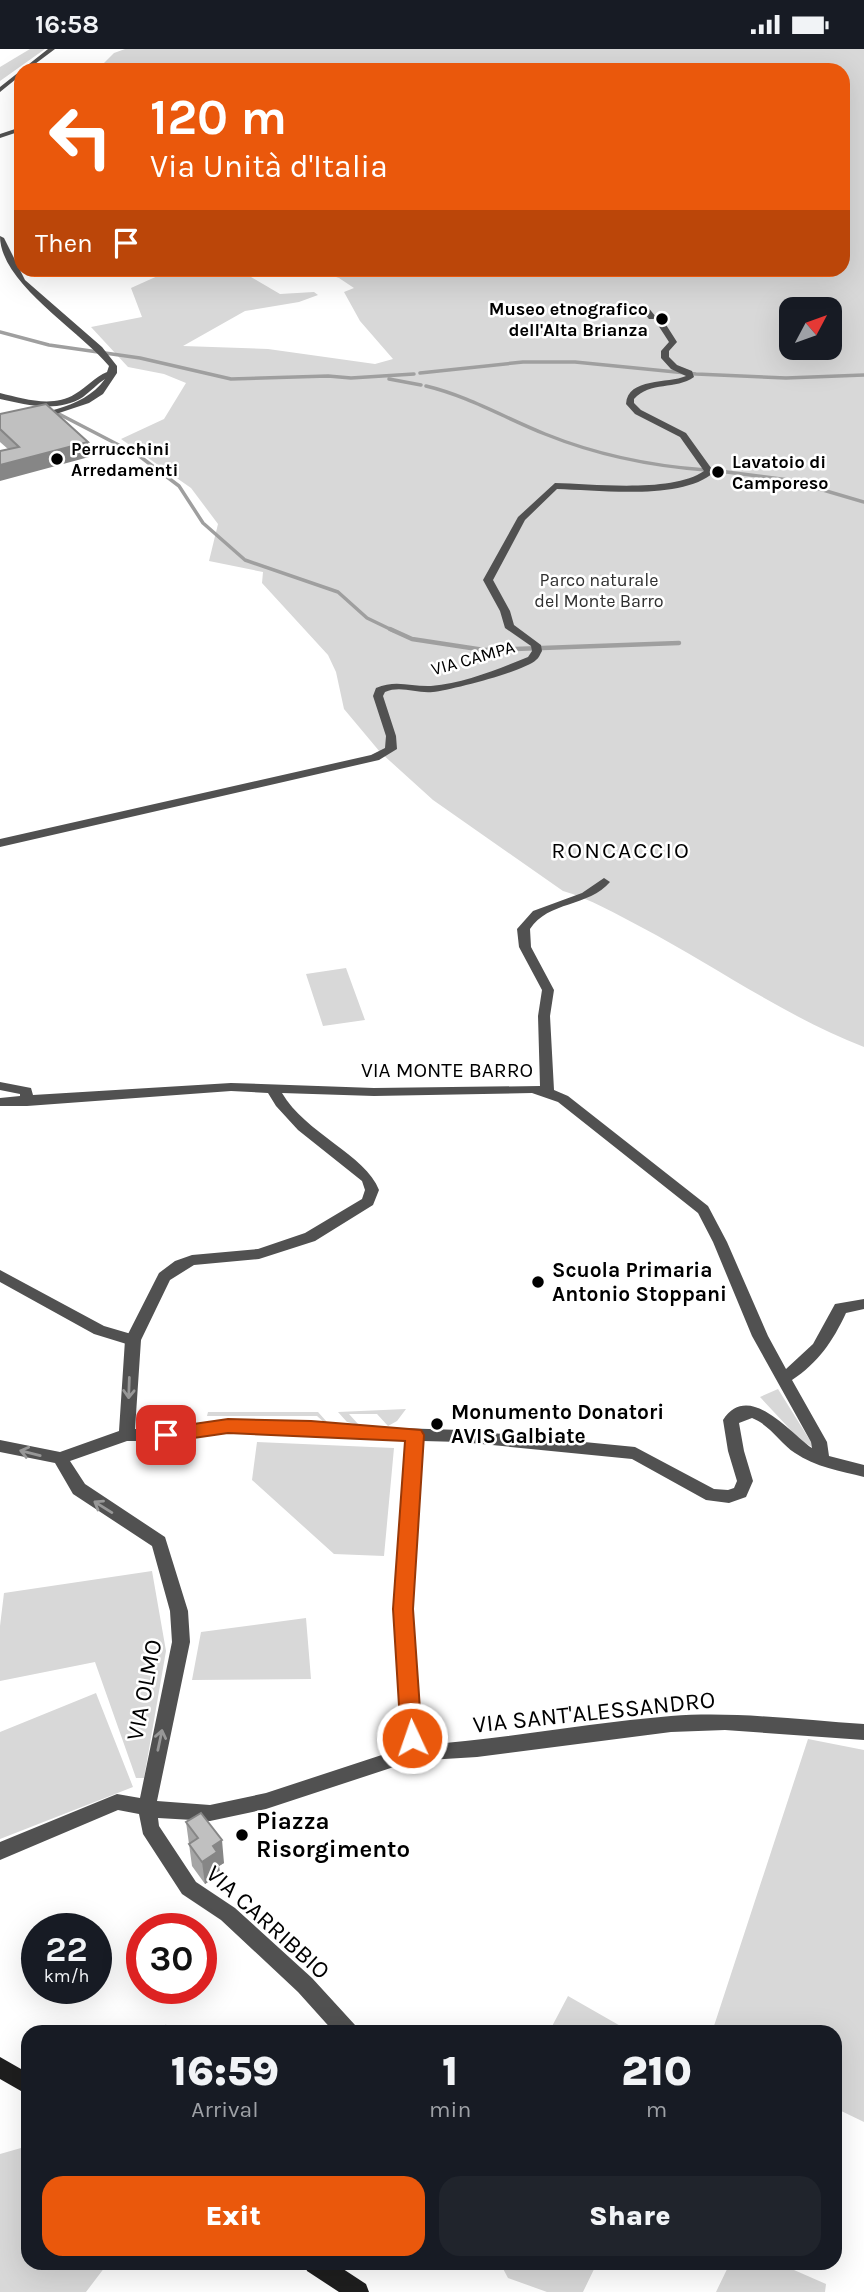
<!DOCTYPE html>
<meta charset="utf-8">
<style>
:root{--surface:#171b24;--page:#20242c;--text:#f1f3f6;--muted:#9ea1a6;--accent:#ea580c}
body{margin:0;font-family:Karla,sans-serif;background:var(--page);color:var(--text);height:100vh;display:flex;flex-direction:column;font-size:26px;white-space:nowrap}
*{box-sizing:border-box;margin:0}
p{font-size:23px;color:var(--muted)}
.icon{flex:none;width:38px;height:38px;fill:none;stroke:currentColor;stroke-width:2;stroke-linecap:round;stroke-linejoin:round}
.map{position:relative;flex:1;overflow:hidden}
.panel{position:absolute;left:21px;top:1976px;width:821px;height:245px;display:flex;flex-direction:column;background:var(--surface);border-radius:21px;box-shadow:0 7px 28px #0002}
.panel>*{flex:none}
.hud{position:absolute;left:14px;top:14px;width:836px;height:214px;border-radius:21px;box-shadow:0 7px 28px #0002;background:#ea580c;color:#fff;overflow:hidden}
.needle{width:46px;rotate:49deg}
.buttons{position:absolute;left:779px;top:248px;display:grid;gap:14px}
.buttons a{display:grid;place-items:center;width:63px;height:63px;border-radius:14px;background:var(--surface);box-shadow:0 7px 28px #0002;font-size:35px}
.speed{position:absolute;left:21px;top:1864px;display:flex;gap:14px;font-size:35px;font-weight:700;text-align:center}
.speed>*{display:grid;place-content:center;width:91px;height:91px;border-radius:50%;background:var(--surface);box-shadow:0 7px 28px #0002;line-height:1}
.speed small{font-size:18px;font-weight:400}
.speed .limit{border:10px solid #d22;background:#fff;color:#111}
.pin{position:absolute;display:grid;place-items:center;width:60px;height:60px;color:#fff;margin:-30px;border-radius:14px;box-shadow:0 4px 10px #0006}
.me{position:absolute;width:77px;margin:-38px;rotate:357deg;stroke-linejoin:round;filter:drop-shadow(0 0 5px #0008)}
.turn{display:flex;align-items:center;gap:24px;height:147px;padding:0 21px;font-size:32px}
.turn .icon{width:91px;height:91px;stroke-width:2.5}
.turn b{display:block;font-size:49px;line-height:60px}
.then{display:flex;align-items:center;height:66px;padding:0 21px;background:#0003;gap:14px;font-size:26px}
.eta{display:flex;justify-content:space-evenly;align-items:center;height:119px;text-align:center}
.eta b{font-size:42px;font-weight:800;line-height:49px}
.action{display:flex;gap:14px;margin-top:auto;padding:14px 21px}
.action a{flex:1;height:80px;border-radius:21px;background:var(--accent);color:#fff;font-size:28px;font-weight:800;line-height:80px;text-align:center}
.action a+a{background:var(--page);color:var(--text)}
.status{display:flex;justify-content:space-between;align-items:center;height:49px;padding:0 35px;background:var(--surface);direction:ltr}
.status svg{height:19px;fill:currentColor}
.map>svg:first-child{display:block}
</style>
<div class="status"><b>16:58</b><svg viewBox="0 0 49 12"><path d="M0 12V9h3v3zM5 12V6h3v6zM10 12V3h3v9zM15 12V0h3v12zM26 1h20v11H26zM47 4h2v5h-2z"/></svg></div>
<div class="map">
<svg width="864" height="2243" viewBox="0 0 864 2243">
<rect width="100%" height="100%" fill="#fff"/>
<path fill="#d8d8d8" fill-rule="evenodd" d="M30 0H45L0 32V18Z
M125 0H864V998C786 968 715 917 641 878 616 865 591 850 563 842L433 751 380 703 344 660 336 623 328 606 262 534 263 523 209 512 218 475 191 439 121 390 164 370 186 334 164 325 128 318 91 278 142 268 131 239 171 221H262L246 225 280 245 314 243 318 246 299 253 245 262 183 297 268 300 375 315 393 310 360 272 344 243 354 239 339 229 316 221 844 220V21H235L204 15 182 21H97L114 4ZM791 261H830V299H791Z
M346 919 365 971 323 977 306 925Z
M778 1340 811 1393 812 1398 800 1391 760 1348Z
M406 1360 397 1372 388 1377 377 1365H349L359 1376 347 1373 338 1363Z
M208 1363H318L327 1373 326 1375 317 1367H207Z
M257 1393 394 1399 384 1507 334 1505 252 1431Z
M152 1522 166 1602 144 1729H136L95 1613 0 1632V1577L4 1544Z
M306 1569 311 1630 192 1631 201 1583Z
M96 1644 133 1738 0 1790V1683Z
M808 1690 864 1701V2073L835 2059V1983H712Z
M568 1947 631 1983H549Z
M28 2097V2214H108L86 2243H0V2105Z
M500 2214H597L583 2243H547L508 2229Z
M730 2214H778L826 2235 825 2243H716Z"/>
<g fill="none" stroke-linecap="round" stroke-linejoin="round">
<path stroke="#9f9f9f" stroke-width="3.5" d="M0 283 49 296 140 309 231 330 328 327 351 329 414 325
M420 324 523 313H575L696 325 786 329 864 326
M389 330 421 336
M426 337C468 347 505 369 545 385 597 406 650 417 706 421
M59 365 138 406 179 437 203 474 245 511 338 543 367 569 394 582
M711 421 789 431 864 453"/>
<path stroke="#9f9f9f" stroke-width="4.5" d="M390 580 412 590 484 601 679 594"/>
<path stroke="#d9d9d9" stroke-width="7" stroke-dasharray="7 3.5" stroke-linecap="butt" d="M638 252 640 255"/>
<path stroke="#d9d9d9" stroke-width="9" stroke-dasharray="9 4.5" stroke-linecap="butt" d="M639 253 644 259"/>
<path fill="#515151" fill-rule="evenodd" d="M0 1221 104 1277 138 1287 141 1291 138 1295 133 1297 94 1285 0 1233Z"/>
<path fill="#515151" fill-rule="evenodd" d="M48 0H55L27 21H21V26L0 43V38Z
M21 78V82L0 89V85Z
M0 187 4 189 25 231 102 298 117 317V324L103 345 89 354 53 366 0 378V372C35 364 82 362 105 330 97 335 91 342 83 348 58 364 27 356 0 350V344C24 350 53 359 75 345 87 338 95 328 107 323L109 317C79 281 0 234 0 187Z
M641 257H647L656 268 655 270H649L640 259Z
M660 271H663L677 293 669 302V308L677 316 692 322 694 328C676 341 650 332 634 350V354L641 361 686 384 714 423C683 452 598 441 557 440L525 471 493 531 510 562 514 576 541 596 542 602C540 605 539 609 536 611 525 622 451 641 433 643 417 645 401 636 385 643L383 647 396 687 397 700 379 711 0 798V790L371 706 385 699 386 687 373 647 376 639C396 630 412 638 431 637 465 634 498 620 528 608L532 602 531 597 505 579 500 562 483 531 518 468 555 434C594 435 673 444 704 422L680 388 635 365 626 355C628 328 668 335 686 327L671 320 661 309V302L669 293 656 273Z
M604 829 610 833C589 858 548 852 530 880L531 898 554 941 550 967 554 1041 568 1047 708 1157 727 1193 768 1287 786 1320 813 1295 835 1255 864 1250V1260L846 1264C833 1292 818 1314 792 1331L827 1393 829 1407 864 1416V1428C841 1422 815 1418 795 1404 780 1394 770 1376 752 1369L739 1374 744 1402 753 1432 746 1448 729 1454 706 1451 632 1410 461 1393 423 1392 412 1560 420 1696C505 1690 587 1674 671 1667 735 1662 800 1671 864 1675V1691L725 1681 671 1683 477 1708 412 1712 266 1760 210 1772 158 1769 159 1777 196 1833 235 1859 312 1929 355 1976 358 1983H334L298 1943 221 1871 182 1845 143 1785 139 1765 118 1761 0 1811V1793L117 1745 140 1749 172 1593 170 1562 152 1497 73 1445 55 1414 0 1403V1391L60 1403 119 1382 125 1291 159 1224 175 1212 192 1206 258 1200 305 1184 362 1150 365 1141 362 1132 298 1081 276 1057 268 1044 231 1042 27 1057H0V1049L20 1047V1045L0 1041V1033L31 1039 33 1046 231 1034 374 1039 540 1037 538 967 542 941 519 898 517 880 533 862 582 844ZM282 1044 374 1047 532 1044 558 1053 698 1164 713 1193 752 1287 811 1393 812 1399C791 1385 749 1331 723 1371L728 1402 737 1432 734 1439 728 1441 714 1440 635 1398 461 1381 365 1378 311 1373 228 1371 166 1380H135L141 1291 170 1231 194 1216 259 1210 315 1192 373 1156 379 1141C366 1106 305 1084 282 1044ZM228 1383 311 1385 407 1391 394 1560 403 1699 266 1744 210 1756 157 1752 190 1593 188 1562 165 1488 85 1435 70 1412 127 1392H166Z"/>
<path fill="#1e1e1e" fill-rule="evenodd" d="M0 2008 28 2024V2046L0 2030Z
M304 2214H334L366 2235 369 2243H339L307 2222Z"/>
</g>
<path fill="#a5a5a5" d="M0 365 88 393 89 408 8 400 0 393Z
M186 1773 224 1814 219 1817 220 1825 205 1835 192 1817Z"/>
<path fill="#868686" d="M88 393 89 408 0 432V416Z
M222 1791 224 1814 219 1817 220 1825 205 1835 202 1813 213 1797Z"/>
<path fill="#c0c0c0" stroke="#868686" stroke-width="2" d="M46 355 88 393 0 416V402L19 398 0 380V365Z
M201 1764 222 1791 213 1797 217 1803 202 1813 189 1795 198 1789 186 1773Z
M166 1977 177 1983H162Z"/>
<defs><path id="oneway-shaft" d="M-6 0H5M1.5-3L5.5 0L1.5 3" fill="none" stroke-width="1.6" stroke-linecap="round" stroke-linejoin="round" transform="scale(1.75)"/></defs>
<g stroke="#979797">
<use href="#oneway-shaft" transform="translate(129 1339) rotate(92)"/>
<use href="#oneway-shaft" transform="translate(30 1404) rotate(-166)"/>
<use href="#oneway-shaft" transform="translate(103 1458) rotate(-148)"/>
<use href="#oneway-shaft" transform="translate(160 1691) rotate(-78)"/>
</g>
<path fill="#ea580c" stroke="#983908" stroke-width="2" d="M228 1370 311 1372 421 1381 424 1386 413 1560 422 1689 419 1696 412 1698 404 1696 401 1689 393 1560 405 1392 228 1384 166 1393 159 1391 157 1386 159 1381 166 1379Z"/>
<g fill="#000" stroke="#fff" stroke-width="2.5">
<circle cx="662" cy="270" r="7"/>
<circle cx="57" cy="410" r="7"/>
<circle cx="718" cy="423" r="7"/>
<circle cx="538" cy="1233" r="7"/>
<circle cx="437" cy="1375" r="7"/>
<circle cx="242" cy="1786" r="7"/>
</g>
<g text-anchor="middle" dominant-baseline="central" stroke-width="5" stroke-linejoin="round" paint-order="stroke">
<g font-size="18" font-weight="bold" fill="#000" stroke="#fff" text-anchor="start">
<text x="648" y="260" text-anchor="end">Museo etnografico<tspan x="648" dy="21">dell'Alta Brianza</tspan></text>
<text x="71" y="400">Perrucchini<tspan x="71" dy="21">Arredamenti</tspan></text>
<text x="732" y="413">Lavatoio di<tspan x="732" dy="21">Camporeso</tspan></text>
</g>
<g font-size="18" fill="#2f2f2f" stroke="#fff">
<text x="599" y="531">Parco naturale<tspan x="599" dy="21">del Monte Barro</tspan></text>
</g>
<g font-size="18" fill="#000" stroke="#fff">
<text transform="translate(473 609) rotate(-16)">VIA CAMPA</text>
</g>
<g font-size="21" fill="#000" stroke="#fff">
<text x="447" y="1021">VIA MONTE BARRO</text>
</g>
<g font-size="21" font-weight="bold" fill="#000" stroke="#fff" text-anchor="start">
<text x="552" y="1221">Scuola Primaria<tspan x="552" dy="24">Antonio Stoppani</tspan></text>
<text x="451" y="1363">Monumento Donatori<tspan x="451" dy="24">AVIS Galbiate</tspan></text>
</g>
<g font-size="23" letter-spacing="2" fill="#000" stroke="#fff">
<text x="621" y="801">RONCACCIO</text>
</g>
<g font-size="24" fill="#000" stroke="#fff">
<text transform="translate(144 1641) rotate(-79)">VIA OLMO</text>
<text transform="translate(594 1663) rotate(-6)">VIA SANT'ALESSANDRO</text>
<text transform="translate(268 1873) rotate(42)">VIA CARRIBBIO</text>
</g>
<g font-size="24" font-weight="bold" fill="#000" stroke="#fff" text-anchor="start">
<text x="256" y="1772">Piazza<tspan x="256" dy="28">Risorgimento</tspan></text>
</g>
</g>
</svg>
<div class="buttons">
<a><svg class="needle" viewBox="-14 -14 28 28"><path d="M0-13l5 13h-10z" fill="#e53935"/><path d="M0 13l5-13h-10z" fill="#9ea1a6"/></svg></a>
</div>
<div class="speed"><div>22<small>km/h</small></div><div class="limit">30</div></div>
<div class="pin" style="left:166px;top:1386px;background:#d93025"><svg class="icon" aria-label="arrive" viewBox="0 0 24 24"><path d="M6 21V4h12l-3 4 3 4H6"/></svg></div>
<svg class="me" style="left:412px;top:1689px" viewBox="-20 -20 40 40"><circle r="17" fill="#ea580c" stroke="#fff" stroke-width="3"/><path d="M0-11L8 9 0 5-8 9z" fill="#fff"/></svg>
<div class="hud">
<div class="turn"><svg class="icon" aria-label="left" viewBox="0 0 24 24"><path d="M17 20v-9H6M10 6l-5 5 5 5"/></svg><div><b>120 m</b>Via Unità d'Italia</div></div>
<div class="then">Then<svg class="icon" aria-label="arrive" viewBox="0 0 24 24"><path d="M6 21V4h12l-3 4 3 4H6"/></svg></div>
</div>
<section class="panel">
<div class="eta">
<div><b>16:59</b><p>Arrival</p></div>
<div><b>1</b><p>min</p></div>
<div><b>210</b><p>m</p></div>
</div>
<div class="action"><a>Exit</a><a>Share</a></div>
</section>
</div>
